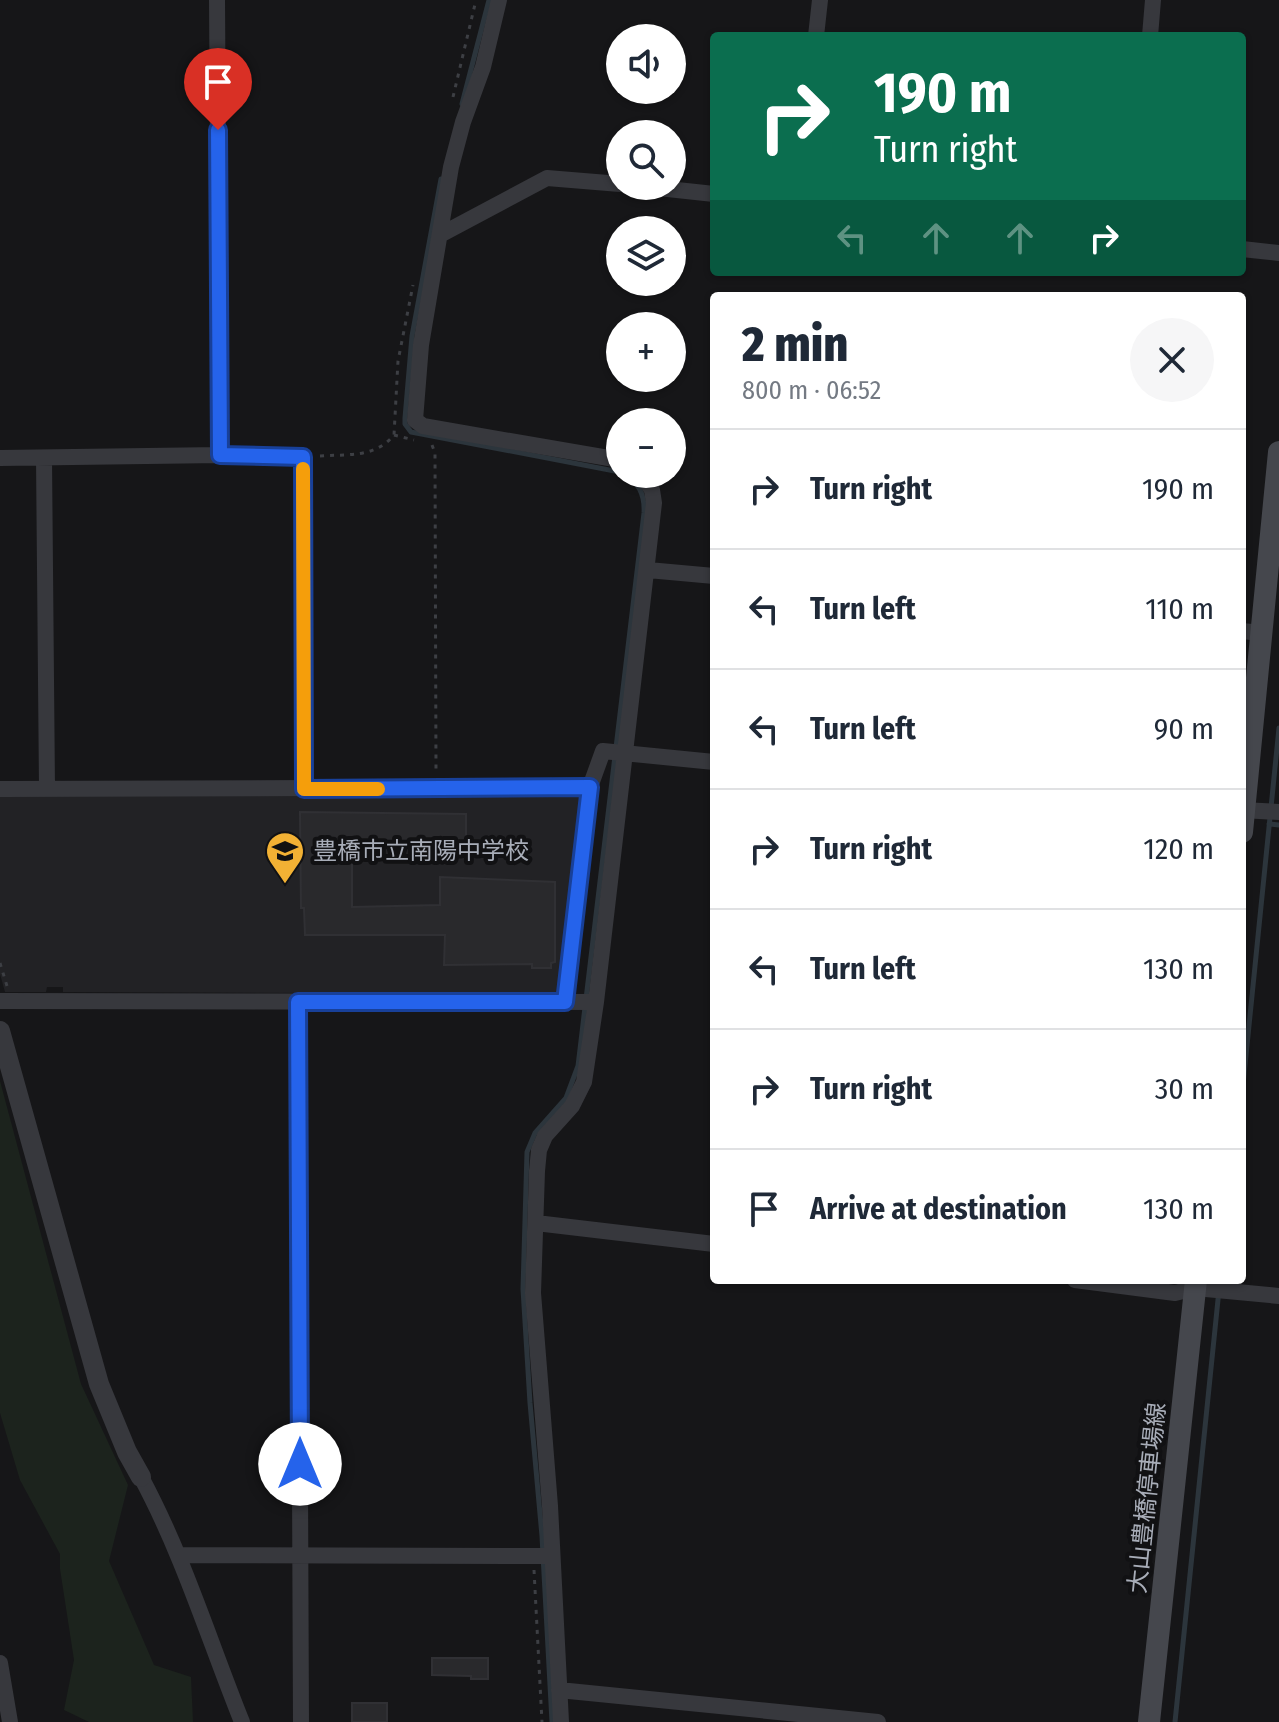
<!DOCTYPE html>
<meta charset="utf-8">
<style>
:root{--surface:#fff;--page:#f6f6f7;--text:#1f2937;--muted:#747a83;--line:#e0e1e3}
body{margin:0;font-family:"Fira Sans Condensed","Noto Sans JP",sans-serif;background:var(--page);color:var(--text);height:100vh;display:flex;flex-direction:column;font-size:30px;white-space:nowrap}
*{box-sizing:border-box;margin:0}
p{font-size:26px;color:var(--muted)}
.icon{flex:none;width:44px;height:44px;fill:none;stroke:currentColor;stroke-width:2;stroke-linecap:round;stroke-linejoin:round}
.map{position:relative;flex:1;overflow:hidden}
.side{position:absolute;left:710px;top:292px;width:536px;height:992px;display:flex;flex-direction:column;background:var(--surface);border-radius:8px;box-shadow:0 2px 6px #0004}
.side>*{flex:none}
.banner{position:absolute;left:710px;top:32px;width:536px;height:244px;border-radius:8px;box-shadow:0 2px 6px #0004;background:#0b6e4f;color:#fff;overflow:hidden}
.buttons{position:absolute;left:606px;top:24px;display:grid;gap:16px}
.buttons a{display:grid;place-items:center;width:80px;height:80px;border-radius:50%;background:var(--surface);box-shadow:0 2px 6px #0004;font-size:40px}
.pin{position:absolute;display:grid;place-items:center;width:68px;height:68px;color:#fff;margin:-82px -34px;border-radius:50% 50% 50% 0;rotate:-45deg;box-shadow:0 0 8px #0007}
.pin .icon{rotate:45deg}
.me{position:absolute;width:88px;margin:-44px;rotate:0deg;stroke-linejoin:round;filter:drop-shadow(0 0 6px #0008)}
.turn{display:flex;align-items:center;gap:28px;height:168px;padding:0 32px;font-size:36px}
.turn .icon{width:104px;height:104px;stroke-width:2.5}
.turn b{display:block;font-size:56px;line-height:68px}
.lanes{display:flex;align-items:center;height:76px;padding:0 32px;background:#0003;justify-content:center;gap:40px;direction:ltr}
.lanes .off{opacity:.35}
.round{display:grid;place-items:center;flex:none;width:84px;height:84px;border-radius:42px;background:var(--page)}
.summary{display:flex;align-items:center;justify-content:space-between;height:136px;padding:0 32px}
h1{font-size:48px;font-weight:800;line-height:60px}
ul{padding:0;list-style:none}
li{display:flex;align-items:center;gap:24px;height:120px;padding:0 32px;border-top:2px solid var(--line)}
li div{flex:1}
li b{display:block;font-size:30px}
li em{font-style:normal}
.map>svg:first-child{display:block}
</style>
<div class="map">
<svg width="1279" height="1722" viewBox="0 0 1279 1722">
<rect width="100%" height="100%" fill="#161618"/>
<path fill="#222225" d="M0 796H581L557 994 63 992V987H47L46 992H5L0 974Z"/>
<path fill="#1c231d" d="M0 1081 81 1384 128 1485 109 1561 154 1665 191 1677 193 1722H89L64 1710 74 1660 60 1569V1554L20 1480 0 1413Z"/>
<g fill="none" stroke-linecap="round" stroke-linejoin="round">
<path stroke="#2c353c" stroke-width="5" d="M462 104 489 0
M441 179 412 336 405 418V424L411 432 620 472
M1269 824 1279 825
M1242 1095 1279 728
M552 1722 542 1536 530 1403 523 1289 527 1152 535 1133 566 1098 578 1066 644 513C645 496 639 482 624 474
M1175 1722 1220 1280"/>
</g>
<path fill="#29292c" stroke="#303034" stroke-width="2" d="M300 812 466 814V848L352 849V907L440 905V877L555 882V962L551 963V968H532V964L444 965 445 935H305L304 908H301Z
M432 1658H488V1679H471V1676L432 1675Z
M352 1703H387V1722H352Z"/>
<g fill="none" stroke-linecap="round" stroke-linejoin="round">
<path stroke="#3d3f44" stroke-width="3" stroke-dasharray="4 6" stroke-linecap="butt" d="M453 97 476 0
M394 435 414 440
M432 445 435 453 436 773
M320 456C348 454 375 458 394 435L398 361 413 285
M0 963 7 986
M534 1570 542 1722"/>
<path stroke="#37383d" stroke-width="16" d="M217 0 220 455
M499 0 483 67 463 122 451 167 421 345 415 420 423 426 620 460
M816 36 820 0
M1150 36 1153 0
M640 186 714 194
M440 235 547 178 620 184
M1242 249 1279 253
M0 458 220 455 303 457 304 789
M44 458 47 789
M648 570 714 576
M1242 631 1261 633
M0 789 590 787 603 751 714 762
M1242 810 1279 812
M0 1001 596 1002
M298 1002 301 1722
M565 1002 590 787
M536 1223 714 1244
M1075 1280 1175 1293 1195 1288 1279 1296
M141 1477C183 1555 209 1640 242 1722
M178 1555 552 1556
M0 1663 10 1722
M559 1690 878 1722
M561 1722 550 1506 533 1293 537 1171 539 1150 545 1136 572 1106 584 1082 596 1002 654 503 652 490 642 474"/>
<path stroke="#37383d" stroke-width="20" d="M0 1031 99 1384 127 1452 141 1477"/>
<path stroke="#45474d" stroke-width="22" d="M1242 832 1279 452
M1149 1722 1196 1280"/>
</g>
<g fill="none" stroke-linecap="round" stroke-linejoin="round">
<g stroke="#184099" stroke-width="20">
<path id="route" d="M218 130 220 455 303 457 304 789 590 787 565 1002H298L300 1464"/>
</g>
<use href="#route" stroke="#2563eb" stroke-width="14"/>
<path stroke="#f59e0b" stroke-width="14" d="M303 469 304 789H378"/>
</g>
<defs>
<g id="school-pin" transform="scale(2)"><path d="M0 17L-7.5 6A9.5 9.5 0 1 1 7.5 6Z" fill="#f2b134" stroke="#111113"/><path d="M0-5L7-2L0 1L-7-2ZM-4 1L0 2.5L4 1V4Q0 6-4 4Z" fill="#111"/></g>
</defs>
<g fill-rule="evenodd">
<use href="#school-pin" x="285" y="851"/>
</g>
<g text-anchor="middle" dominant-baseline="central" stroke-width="8" stroke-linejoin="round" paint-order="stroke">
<g font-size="24" fill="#a8adb8" stroke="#111113" text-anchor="start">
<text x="313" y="851">豊橋市立南陽中学校</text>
</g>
<g font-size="24" fill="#a8adb8" stroke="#111113">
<text transform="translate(1147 1498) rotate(-84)">大山豊橋停車場線</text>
</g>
</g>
</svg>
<div class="buttons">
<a><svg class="icon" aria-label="sound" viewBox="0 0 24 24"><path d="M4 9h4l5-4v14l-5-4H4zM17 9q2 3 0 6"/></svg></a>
<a><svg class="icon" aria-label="search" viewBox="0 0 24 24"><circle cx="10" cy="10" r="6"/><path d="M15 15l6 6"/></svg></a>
<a><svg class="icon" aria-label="layers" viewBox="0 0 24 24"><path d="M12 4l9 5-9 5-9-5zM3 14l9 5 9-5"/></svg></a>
<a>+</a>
<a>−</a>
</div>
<div class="pin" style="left:218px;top:130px;background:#d93025"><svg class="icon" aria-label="arrive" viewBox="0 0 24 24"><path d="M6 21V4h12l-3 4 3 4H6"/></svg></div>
<svg class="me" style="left:300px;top:1464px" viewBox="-20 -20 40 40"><circle r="19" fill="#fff"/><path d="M0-13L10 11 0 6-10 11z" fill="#2563eb"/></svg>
<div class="banner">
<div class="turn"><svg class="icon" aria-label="right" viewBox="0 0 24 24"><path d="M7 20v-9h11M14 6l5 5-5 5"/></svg><div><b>190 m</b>Turn right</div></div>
<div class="lanes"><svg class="icon off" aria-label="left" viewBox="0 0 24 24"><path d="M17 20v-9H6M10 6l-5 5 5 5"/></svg><svg class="icon off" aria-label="ahead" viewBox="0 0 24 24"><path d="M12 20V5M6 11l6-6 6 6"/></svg><svg class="icon off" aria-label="ahead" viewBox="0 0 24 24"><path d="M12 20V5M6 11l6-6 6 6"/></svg><svg class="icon" aria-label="right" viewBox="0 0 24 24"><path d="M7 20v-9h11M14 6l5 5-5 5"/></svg></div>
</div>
<section class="side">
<div class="summary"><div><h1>2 min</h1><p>800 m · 06:52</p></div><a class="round"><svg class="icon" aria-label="close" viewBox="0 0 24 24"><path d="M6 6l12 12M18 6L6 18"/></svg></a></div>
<ul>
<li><svg class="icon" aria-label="right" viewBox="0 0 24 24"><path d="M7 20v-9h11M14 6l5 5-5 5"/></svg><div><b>Turn right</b></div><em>190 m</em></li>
<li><svg class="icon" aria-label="left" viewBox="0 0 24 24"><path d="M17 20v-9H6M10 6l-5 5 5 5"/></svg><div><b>Turn left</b></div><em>110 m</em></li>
<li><svg class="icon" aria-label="left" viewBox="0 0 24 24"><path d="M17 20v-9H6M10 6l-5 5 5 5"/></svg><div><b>Turn left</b></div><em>90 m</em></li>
<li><svg class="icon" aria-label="right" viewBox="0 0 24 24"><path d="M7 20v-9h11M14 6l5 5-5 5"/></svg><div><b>Turn right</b></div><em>120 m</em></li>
<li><svg class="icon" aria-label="left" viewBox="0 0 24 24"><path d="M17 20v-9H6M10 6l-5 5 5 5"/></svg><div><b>Turn left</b></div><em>130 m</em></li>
<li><svg class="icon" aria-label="right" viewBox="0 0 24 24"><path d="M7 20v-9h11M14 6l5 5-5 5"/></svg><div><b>Turn right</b></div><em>30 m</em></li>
<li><svg class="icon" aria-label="arrive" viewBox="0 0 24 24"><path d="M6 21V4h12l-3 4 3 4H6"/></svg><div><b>Arrive at destination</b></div><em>130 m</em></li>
</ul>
</section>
</div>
